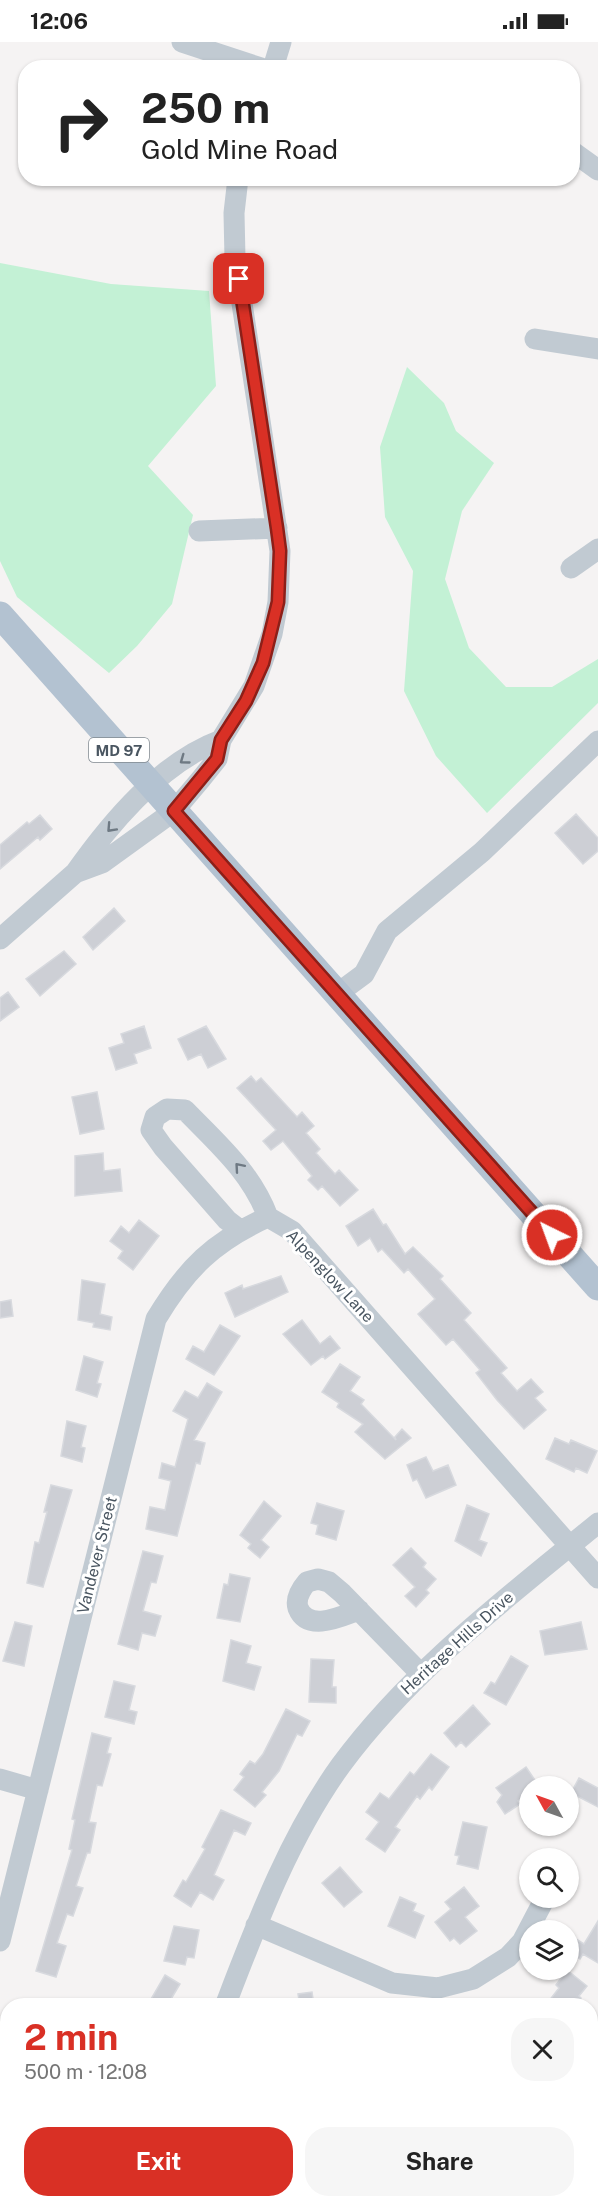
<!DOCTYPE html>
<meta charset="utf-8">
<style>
:root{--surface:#fff;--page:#f6f6f6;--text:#222;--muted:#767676;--accent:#d93025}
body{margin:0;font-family:"Public Sans",sans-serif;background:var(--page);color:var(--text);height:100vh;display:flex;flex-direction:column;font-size:22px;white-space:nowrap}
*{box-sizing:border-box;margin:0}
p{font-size:20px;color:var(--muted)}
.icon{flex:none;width:33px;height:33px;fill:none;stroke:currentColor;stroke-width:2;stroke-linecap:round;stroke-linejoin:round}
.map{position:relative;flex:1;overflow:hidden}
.details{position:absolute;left:0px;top:1956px;width:598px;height:210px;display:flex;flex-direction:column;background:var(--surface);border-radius:24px 24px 0 0;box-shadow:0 2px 4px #0004}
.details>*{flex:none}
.banner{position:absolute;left:18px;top:18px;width:562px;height:126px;border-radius:24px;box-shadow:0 2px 4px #0004;background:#fff;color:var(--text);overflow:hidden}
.needle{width:39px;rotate:310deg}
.fabs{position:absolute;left:519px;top:1734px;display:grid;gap:12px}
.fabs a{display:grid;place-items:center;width:60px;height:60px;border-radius:50%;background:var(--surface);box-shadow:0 2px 4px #0004;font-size:30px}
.pin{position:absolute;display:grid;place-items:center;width:51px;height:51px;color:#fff;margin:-26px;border-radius:12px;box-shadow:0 3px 9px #0006}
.me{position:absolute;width:66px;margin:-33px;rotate:318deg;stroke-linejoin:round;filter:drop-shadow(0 0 4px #0008)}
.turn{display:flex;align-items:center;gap:21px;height:126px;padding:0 24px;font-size:27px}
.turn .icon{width:78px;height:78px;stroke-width:2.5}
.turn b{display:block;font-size:42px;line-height:51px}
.round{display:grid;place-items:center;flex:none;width:63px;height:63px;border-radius:24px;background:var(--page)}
.overview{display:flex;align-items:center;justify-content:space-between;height:102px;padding:0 24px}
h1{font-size:36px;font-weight:700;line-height:45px;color:var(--accent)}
.primary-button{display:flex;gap:12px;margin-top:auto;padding:12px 24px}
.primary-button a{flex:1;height:69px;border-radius:24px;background:var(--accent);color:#fff;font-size:24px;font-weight:700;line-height:69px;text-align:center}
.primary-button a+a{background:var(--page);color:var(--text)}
.status{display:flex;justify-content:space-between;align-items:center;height:42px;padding:0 30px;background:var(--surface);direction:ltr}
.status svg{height:16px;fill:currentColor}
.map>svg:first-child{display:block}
</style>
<div class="status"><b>12:06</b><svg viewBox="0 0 49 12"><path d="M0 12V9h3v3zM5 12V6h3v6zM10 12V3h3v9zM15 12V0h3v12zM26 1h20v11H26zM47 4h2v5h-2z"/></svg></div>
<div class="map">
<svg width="598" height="2166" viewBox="0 0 598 2166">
<rect width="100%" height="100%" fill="#f5f3f3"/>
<path fill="#c3f1d5" d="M0 221 111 242 209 249 216 344 148 424 193 473 172 562 137 604 109 631 17 555 0 519Z
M407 325 444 361 456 389 494 421 462 469 445 537 469 606 506 645H552L598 617V661L487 771 436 714 404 649 413 529 385 475 380 405Z"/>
<path fill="#cdcfd5" stroke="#d7d9de" stroke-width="1.5" d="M576 772 598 796V809L583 822 555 791Z
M40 773 52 787 40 798 38 795 0 827V803L27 780 29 782Z
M114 866 125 879 93 908 83 895Z
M64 909 76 922 40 954 26 937Z
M8 950 19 965 0 979V956Z
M144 984 151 1006 134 1012 137 1021 116 1028 109 1006 124 1001 121 992Z
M206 984 226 1017 208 1026 201 1012 188 1018 178 997Z
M251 1034 256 1040 261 1036 297 1075 302 1070 314 1084 306 1091 320 1107 316 1111 335 1132 339 1128 358 1148 340 1164 322 1144 318 1148 308 1138 312 1134 283 1099 271 1108 263 1099 276 1088 237 1046Z
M97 1050 104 1087 80 1092 72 1055Z
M103 1111 104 1129 120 1127 122 1149 75 1154V1114Z
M373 1167 383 1183 386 1182 405 1212 413 1205 443 1234 440 1237 471 1271 464 1278 507 1326 501 1331 517 1349 531 1337 543 1350 535 1356 546 1368 524 1387 497 1358 476 1331 480 1328 453 1297 446 1303 418 1272 435 1257 408 1227 404 1231 382 1207 378 1210 370 1196 358 1204 346 1184Z
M139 1178 159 1194 133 1228 118 1216 123 1209 110 1199 121 1184 129 1191Z
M281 1234 288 1250 235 1275 225 1251 242 1243 243 1247Z
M82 1238 105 1242 100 1272 112 1275 110 1288 93 1285 94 1281 78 1278Z
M11 1258 13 1274 0 1276V1260Z
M302 1278 320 1302 330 1294 340 1306 325 1317 323 1314 311 1323 283 1292Z
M220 1283 240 1294 214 1333 186 1317 193 1304 204 1310Z
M84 1314 103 1320 97 1341 101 1342 97 1355 76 1348Z
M340 1322 360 1335 350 1349 364 1358 361 1362 396 1398 395 1395 402 1387 411 1396 385 1417 355 1390 363 1382 337 1365 339 1361 322 1350Z
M207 1341 222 1350 194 1398 205 1401 200 1422 196 1421 177 1494 146 1487 150 1465 165 1468 171 1439 159 1436 162 1421 175 1425 188 1377 173 1369 185 1349 198 1356Z
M67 1379 86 1384 81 1405 85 1406 82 1420 61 1414Z
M555 1396 569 1402 571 1398 597 1409 587 1431 576 1426 574 1430 546 1417Z
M426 1415 433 1429 448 1423 456 1443 426 1456 417 1437 413 1439 407 1423Z
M51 1443 72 1448 43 1545 27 1541 35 1500 39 1501 47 1470H44Z
M264 1459 281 1474 261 1498 269 1505 260 1516 248 1506 251 1502 240 1493Z
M317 1461 344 1469 336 1498 316 1492 318 1483 311 1481Z
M467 1463 489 1472 479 1498 487 1501 481 1514 455 1499Z
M411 1506 426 1521 423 1525 436 1537 426 1548 429 1551 416 1565 405 1554 415 1545 393 1523Z
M143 1509 163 1514 156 1541 151 1540 143 1569 161 1574 155 1594 142 1591 138 1608 118 1602Z
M230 1532 250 1536 240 1580 217 1576 224 1542 228 1543Z
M15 1580 32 1584 24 1624 3 1619Z
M581 1580 587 1607 545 1613 540 1589Z
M231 1598 251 1604 246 1621 261 1625 254 1648 223 1639Z
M511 1614 528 1624 506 1663 484 1651 491 1640 495 1642Z
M311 1617 334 1618 332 1645H336V1661L309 1660Z
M114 1639 135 1644 129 1668 137 1670 134 1682 105 1675Z
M473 1663 490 1682 466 1705 461 1700 456 1705 444 1691Z
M286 1667 310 1679 302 1694 297 1692 279 1729 262 1750 266 1753 255 1765 234 1748 244 1735 240 1732 250 1719 255 1722 263 1712Z
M92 1691 111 1696 107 1711 111 1712 102 1744 97 1743 89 1780 96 1781 90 1811H87L76 1844 83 1846 73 1874 67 1872 57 1901 66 1904 56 1935 36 1929 72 1808 69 1807 75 1778 72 1777Z
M431 1712 449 1725 432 1748 429 1745 420 1757 417 1754 395 1785 400 1788 385 1810 366 1797 379 1780 366 1770 380 1751 389 1757 410 1730 414 1733Z
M526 1725 539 1744H530V1751L518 1759 520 1762 505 1772 497 1760 502 1753 496 1746Z
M579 1736 598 1746V1765L571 1751Z
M221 1768 251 1781 245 1793 234 1788 214 1833 224 1838 213 1858 200 1850 191 1865 174 1854 183 1838 186 1840 205 1807 202 1805Z
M463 1780 487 1785 478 1827 457 1822 459 1814 455 1813Z
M340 1825 362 1850 344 1865 322 1841Z
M464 1845 479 1864 465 1875 477 1889 460 1902 454 1896 450 1899 435 1880 451 1867 445 1860Z
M400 1855 416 1862 413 1869 424 1874 415 1896 388 1884Z
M598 1879V1921L583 1912 580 1917 568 1909V1902L573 1895 584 1902Z
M174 1884 199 1888 194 1916 187 1915 185 1923 164 1919Z
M567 1928 587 1944 579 1954 581 1956 576 1964H545L559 1946 556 1943Z
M165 1933 180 1942 167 1964H147Z
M312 1950 314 1964H300L298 1952Z"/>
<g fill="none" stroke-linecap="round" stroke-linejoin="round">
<path stroke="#c1cad2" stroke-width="21" d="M182 0 261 26
M273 26 281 0
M573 110 598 128
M535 297 598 307
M199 489 277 486
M571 526 598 507
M221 698C161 720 111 780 75 831L102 821 174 769 201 737 217 717 221 698 254 644 272 592 278 560 280 509 235 216 234 171 238 136
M0 897 75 831
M337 952 364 932 387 889 482 810 598 699
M240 1188 227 1178 163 1105 151 1088 155 1075 167 1067 185 1068C218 1102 251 1130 268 1175L292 1189 598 1536
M359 1568C342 1574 308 1591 298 1566 295 1556 301 1547 307 1540L318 1537 329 1540 342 1551 420 1631
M0 1737 38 1748
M256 1883 392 1941 438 1946 473 1937 508 1915 522 1900 545 1856
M0 1899 156 1277C186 1227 214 1199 268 1175
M225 1964C257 1881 289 1795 341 1723 412 1627 507 1556 598 1481
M148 2166 151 2158"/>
<path stroke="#b3c2d1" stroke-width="27" d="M0 573 598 1245"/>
</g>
<defs><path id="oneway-chevron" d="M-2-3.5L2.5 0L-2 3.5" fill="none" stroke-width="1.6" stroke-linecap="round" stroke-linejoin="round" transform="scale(1.5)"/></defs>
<g stroke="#6e7983">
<use href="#oneway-chevron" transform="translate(184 718) rotate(144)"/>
<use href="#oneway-chevron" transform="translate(111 786) rotate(133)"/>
<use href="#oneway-chevron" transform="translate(239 1125) rotate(-131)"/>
</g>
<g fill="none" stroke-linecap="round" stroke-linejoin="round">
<g stroke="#8d1f18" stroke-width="15">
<path id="route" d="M239 237 277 486 280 509 278 560 263 621 246 659 221 698 217 717 174 769 552 1193"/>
</g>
<use href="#route" stroke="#d93025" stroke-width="10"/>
</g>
<g text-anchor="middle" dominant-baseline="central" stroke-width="6" stroke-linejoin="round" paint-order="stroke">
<rect fill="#fff" stroke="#808990" stroke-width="1.5" x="89" y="696" width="60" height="24" rx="4.5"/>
<g font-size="15" font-weight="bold" fill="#4a5661">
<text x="119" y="708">MD 97</text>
</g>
<g font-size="16" fill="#4a5661" stroke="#fff">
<text transform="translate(330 1234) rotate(47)">Alpenglow Lane</text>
<text transform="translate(97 1513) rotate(-76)">Vandever Street</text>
<text transform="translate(457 1601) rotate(-42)">Heritage Hills Drive</text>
</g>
</g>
</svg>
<div class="fabs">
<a><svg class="needle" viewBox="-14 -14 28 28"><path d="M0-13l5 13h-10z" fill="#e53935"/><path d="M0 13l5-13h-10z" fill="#767676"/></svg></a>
<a><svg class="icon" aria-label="search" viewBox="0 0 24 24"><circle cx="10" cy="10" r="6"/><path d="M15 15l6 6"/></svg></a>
<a><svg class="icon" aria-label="layers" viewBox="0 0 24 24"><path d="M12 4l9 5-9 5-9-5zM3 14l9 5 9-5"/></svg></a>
</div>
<div class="pin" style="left:239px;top:237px;background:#d93025"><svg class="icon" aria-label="arrive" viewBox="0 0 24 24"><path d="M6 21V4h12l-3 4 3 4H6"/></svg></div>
<svg class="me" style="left:552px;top:1193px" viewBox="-20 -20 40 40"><circle r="17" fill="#d93025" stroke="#fff" stroke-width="3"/><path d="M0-11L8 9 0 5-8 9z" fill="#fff"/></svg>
<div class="banner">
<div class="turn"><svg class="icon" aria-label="right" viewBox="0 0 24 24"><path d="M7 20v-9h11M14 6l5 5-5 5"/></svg><div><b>250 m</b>Gold Mine Road</div></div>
</div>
<section class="details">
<div class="overview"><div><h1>2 min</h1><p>500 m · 12:08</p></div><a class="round"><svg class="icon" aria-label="close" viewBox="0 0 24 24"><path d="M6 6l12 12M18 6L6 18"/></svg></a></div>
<div class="primary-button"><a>Exit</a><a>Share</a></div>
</section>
</div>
